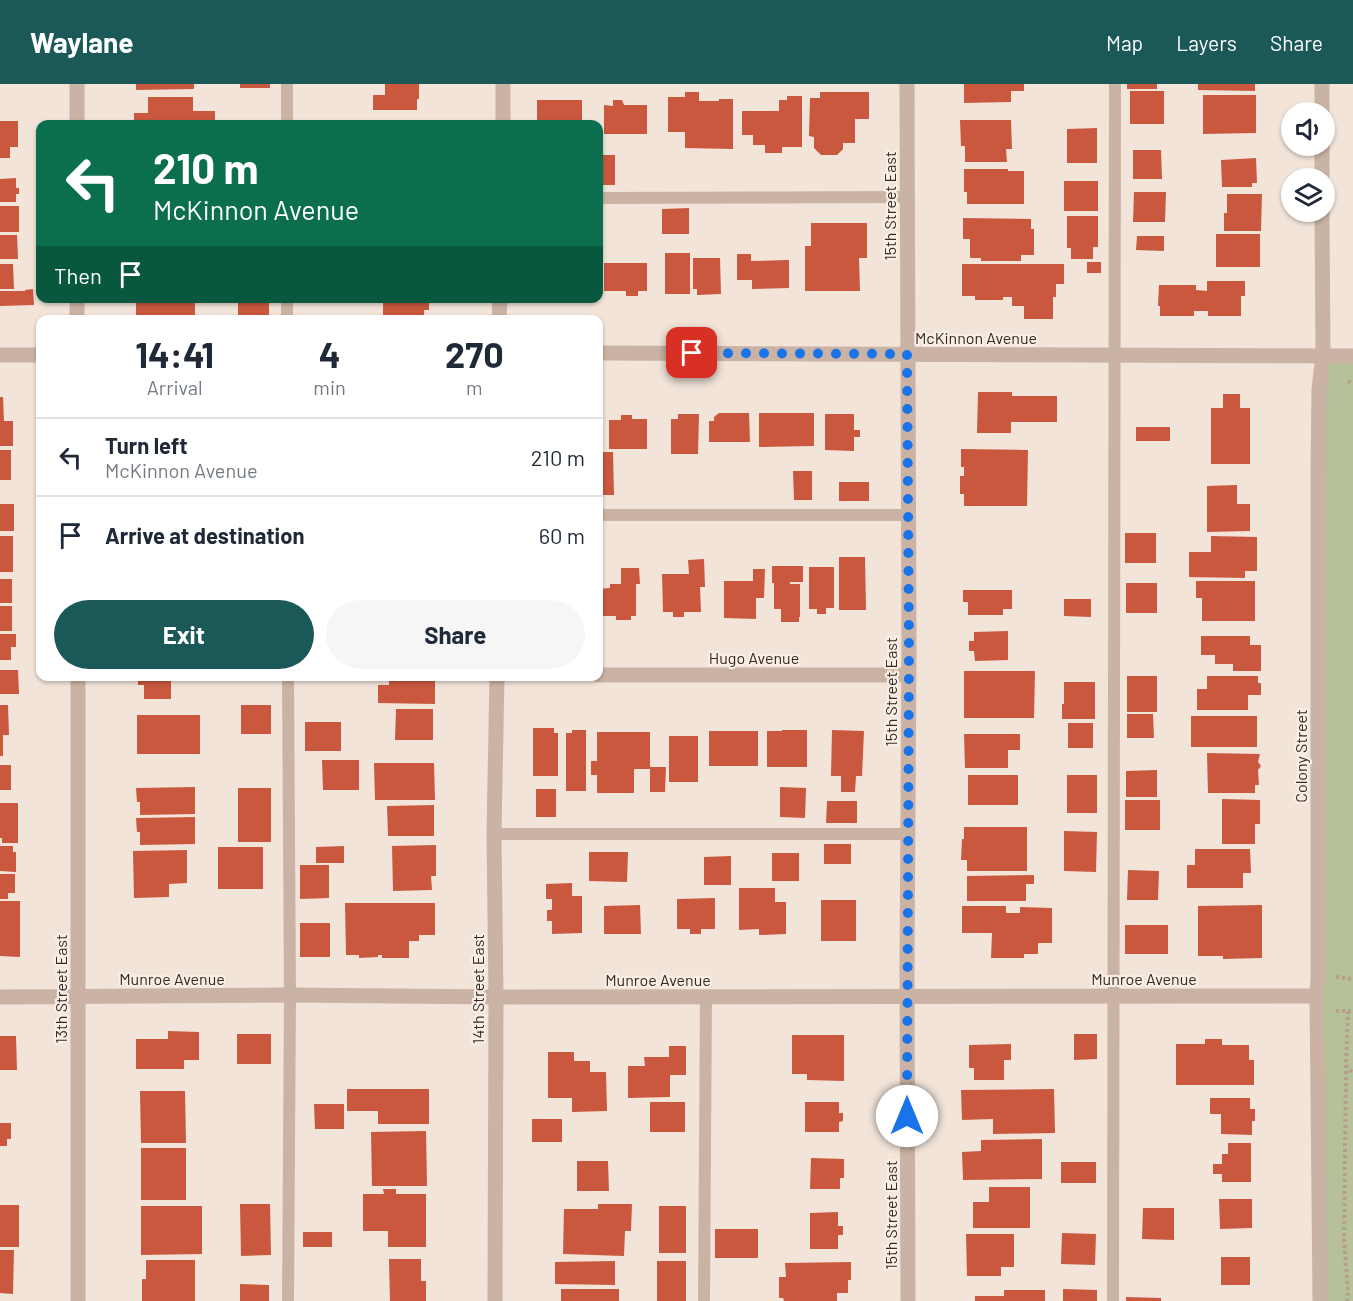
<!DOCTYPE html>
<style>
:root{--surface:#fff;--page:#f6f6f7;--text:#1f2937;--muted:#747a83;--line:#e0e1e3;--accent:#1b5858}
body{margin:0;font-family:Barlow,sans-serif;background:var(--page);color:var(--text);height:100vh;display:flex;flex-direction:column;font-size:22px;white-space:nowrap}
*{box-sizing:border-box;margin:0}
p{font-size:20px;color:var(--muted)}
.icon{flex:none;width:33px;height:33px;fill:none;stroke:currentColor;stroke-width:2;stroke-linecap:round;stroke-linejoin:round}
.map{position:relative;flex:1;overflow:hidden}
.details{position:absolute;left:36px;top:231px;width:567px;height:366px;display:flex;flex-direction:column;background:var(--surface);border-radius:12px;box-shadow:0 2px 4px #0004}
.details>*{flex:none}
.guide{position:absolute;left:36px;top:36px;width:567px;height:183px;border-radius:12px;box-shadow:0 2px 4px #0004;background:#0b6e4f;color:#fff;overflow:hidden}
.tools{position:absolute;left:1281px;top:18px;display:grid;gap:12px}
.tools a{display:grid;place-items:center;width:54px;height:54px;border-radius:50%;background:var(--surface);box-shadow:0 2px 4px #0004;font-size:30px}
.pin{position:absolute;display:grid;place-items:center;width:51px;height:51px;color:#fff;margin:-26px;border-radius:12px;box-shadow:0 3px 9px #0006}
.me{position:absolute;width:66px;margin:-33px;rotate:0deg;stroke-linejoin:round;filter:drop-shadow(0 0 4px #0008)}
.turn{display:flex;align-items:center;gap:21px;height:126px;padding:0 18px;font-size:27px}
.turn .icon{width:78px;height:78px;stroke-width:2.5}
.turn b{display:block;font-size:42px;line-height:51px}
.then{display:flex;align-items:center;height:57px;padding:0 18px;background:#0003;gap:12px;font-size:22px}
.eta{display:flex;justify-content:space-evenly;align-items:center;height:102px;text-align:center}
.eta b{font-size:36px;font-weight:700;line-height:42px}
.action{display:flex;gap:12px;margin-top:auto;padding:12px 18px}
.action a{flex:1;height:69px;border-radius:36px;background:var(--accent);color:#fff;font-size:24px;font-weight:700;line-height:69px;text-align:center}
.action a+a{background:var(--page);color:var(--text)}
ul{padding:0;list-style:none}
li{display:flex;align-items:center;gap:18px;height:78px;padding:0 18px;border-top:2px solid var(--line)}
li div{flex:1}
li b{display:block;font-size:22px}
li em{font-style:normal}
header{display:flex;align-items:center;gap:36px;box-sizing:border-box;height:84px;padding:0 30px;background:var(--accent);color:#fff}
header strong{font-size:28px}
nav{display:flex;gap:33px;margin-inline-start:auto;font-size:21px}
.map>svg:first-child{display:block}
</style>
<header>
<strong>Waylane</strong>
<nav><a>Map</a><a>Layers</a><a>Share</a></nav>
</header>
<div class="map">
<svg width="1353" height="1217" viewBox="0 0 1353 1217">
<rect width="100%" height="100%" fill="#f2e4d9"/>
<path fill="#b6c198" d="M1323 272H1353V1217H1323Z"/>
<path fill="#ca583f" d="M136 0H194V5L136 6Z
M240 0H270V4H240Z
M385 0H419V15H417V26H373V11H385Z
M964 0H1024V7H1011V18L964 19Z
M1127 0H1157V5H1127Z
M1198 0H1255V7L1198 6Z
M1130 7H1164V40H1130Z
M685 8H699V17H719V15H733V65L685 64V48H668V13H685Z
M820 8H869V35H855V59H843V65L837 71H821L814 64V53L809 52 810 14H820Z
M1203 11H1256V49L1203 50Z
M787 12H802V63H782V69H765V61H753V51H742V27H779V16H787Z
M148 13H193V27H215V40H134V29H148Z
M537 16H582V40H537Z
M613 16H622L624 21H647V50H604V21L613 22Z
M960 36H1011L1012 65H1006L1007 78H965V62H961Z
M0 37H18V63H10V74H0Z
M1097 44V79H1067V45Z
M1133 66H1161L1162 95H1133Z
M598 71H615V101H598Z
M1256 74 1257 99H1252V103H1222L1221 76Z
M964 85H1008V87H1024V120H967V108H964Z
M16 94V104H19V110H16V118H0V95Z
M1064 97H1098V127H1064Z
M1134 108H1166L1165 138H1133Z
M1227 110H1262L1261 147H1224V129H1227Z
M0 122H19V148H0Z
M689 124V150H662V125Z
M1067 132H1098V163H1093V175H1071V164H1067Z
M963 134 1031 135V145H1034V171H1021V177H981V174H970V155H963Z
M811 139H867V174H859L860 207H805V162H811Z
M1216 150H1260V183H1216Z
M0 151H17L18 175H0Z
M1137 152H1164V167L1136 166Z
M665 169H690V210H665Z
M737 170H751V177L789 176V204L752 205V196H737Z
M693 174H720L721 210 697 211V205H693Z
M1087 178H1101V189H1087Z
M604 179H647V207H638V212H626V207H604Z
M0 180H13L14 205H0Z
M962 180H1064V200H1056V213H1053V235H1024V222H1012V213H1003V216H975V212H962Z
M1207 197H1245V212H1241V232H1208V227H1194V232H1160V222H1158L1159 201H1196V206L1207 207Z
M33 205 34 221 0 222V207H25V206Z
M136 214H195V234H136Z
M238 214H269V231H238Z
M383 214H424V217H429V226H424V234H383Z
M978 308H1012V312H1057V338H1011V349H977Z
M1223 310H1240V324H1250V380H1211V324H1223Z
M0 313H3L4 337H13V362H0Z
M719 329H749L750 358H709V337H714V333Z
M759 329H814V362L759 363Z
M678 330H699L698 370H671V335H678Z
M825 330H854V346H860V353H854V367L825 366Z
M621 331H632V335H647V365H609V336H621Z
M1136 343H1170V357H1136Z
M961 365 1028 366 1027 422H964V410H960V392H964V383H961Z
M0 366H11V396H0Z
M598 368H613L614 411H598Z
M793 387H812V416H794Z
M839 398H869V417H839Z
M1237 401V420H1250V447L1207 448V402Z
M0 420H14V447H0Z
M1125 449H1156V479H1125Z
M0 452H13V488H0Z
M1211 452 1257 453V487H1245V494L1189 493V468H1211Z
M839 473H865L866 526H839Z
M704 475 705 503H700L701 528H684V533H673V528H663L662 490H689L688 476Z
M772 482H803V498H790V500H800V533H799V538H781V525H774V499H772Z
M809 483H834V524H826V530H817V525H809Z
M621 484H639L640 500H636V532H631V536H616V532H598V505L610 504V500H621Z
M753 485H765L764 514H756V535L724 534V497H753Z
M0 495H12V519H0Z
M1196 497H1255V537H1202V514H1196Z
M1126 499H1157V529H1126Z
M963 506H1012V525H1003V531H968V518H963Z
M1064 515H1091V533L1064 532Z
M0 522H12V547H0Z
M1008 547V576L975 577 974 567H969V557H974V548Z
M0 550H16V563H11V576H0Z
M1201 552H1250V561H1261V587H1233V580H1215V571H1201Z
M0 586H18L19 610H0Z
M964 587H1035L1034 634H964Z
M138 592H171V615H144V601H138Z
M1127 592H1157V628H1127Z
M1207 592H1258V599H1261V611H1248V626H1197V605H1207Z
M389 593H435V620L378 619V601H389Z
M1064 598H1095V635H1062V620H1064Z
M0 621H8L9 651H3V672H0Z
M241 621H271V650H241Z
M396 625H433V656H395Z
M1127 630H1153L1154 654H1127Z
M137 631H200V670H137Z
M1191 632H1257V663H1191Z
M305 638H341V667H305Z
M1068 639H1093V664H1068Z
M533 644H554V649H558V692H533Z
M572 646H586V707H566V649H572Z
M782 646H807V683H767V647H782Z
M832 646 864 647 862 692H856L855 708H841V692H831Z
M709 647H758V682H709Z
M597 648H650V685H634V709H597V691H591V677H597Z
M964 650H1020V666H1008V684H965Z
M669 652H698V698H669Z
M1207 669 1260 670 1258 678 1261 682 1258 686 1259 701H1255V709H1208Z
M322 676H359V706H323Z
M374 679H434L435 716H375Z
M0 681H11V706H0Z
M650 683H666L665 708H650Z
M1157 686V713H1126V687Z
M968 691H1018V721H968Z
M1067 691H1097V729H1067Z
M195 703V730L140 731V718H137L136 704Z
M780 703 806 704 805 734 780 733Z
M238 704H271V758H238Z
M536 705H556V733H536Z
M1222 715 1260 716V740H1255V760H1222Z
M1125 716H1160V746H1125Z
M827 717H857V739H826Z
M0 719H18V759H2V754H0Z
M434 721V752H388L387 722Z
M195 733V760L140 761V748H137L136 734Z
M964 743H1027V787H967V776H961L962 755H964Z
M1064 747 1097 748 1096 788 1064 787Z
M824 760H851V780H824Z
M436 761V792H431L432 806 393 807 392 762Z
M0 762H13V768H16V788L0 787Z
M344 762V779H316V763Z
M218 763H263V805H218Z
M1195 765H1250L1251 789H1243V804H1187V781H1195Z
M187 766V799L169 800V813L134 814 133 767Z
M589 768H628L627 798 589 797Z
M772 769H799V797H772Z
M731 772V801H704V773Z
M300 781H329V814L300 815Z
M1128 786 1159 787 1158 816H1127Z
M0 790H15V809H8V815H0Z
M1034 791V800H1026V817H967V792Z
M572 799V812H582V849L552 850V837H547V826H552V815H546V800Z
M739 804H775V818H786V850L759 851V845L739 846Z
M715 814V845H701V850H690V845H677V815Z
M821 816H856V857H821Z
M0 817H20V873L0 872Z
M345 819H435V851H419V857H409V874H382V871H378V873L359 874V871H346Z
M640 821 641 850H604V822Z
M1262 821V874L1223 875V872H1198V822Z
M962 822H1006V829H1020V823L1052 824V859H1038V870H1024V874H991L992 849H962Z
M300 839H330V873H300Z
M1125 841H1168V870H1125Z
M168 947 199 948V976H184V985H136V955H168Z
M237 950H271V980H237Z
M1074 950H1097V975L1074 976Z
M792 951H844V997L807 996V990H792Z
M0 952H16L17 986H0Z
M1205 955H1222V961H1249V976H1254V1001H1176V960H1205Z
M1011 960V976H1004V996H974V984H969V961Z
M669 962H686V991H670V1013L628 1014V982H645L644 973H669Z
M548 968H574V977H590V988H606L607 1027 572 1028V1014H548Z
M347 1005H429V1040H378V1027H347Z
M1054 1005 1055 1049 993 1050V1035L962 1036 961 1006Z
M140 1007H185L186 1059H141Z
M1210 1014H1250V1025H1255V1037H1252V1051L1221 1050V1030H1210Z
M650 1018H685V1048H650Z
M805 1018H839V1029H843V1037L839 1038V1048H805Z
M314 1020H344V1045H315Z
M532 1035H562V1058H532Z
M0 1039H11V1055H7V1062H0Z
M426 1047 427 1102H372L371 1048Z
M1042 1055V1095L963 1096 962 1068 981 1067V1056Z
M1228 1059H1251V1098H1222V1090H1213V1080H1222V1070H1228Z
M141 1064H186V1116H141Z
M811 1074 844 1075V1094H840V1105H810Z
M577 1077H608L609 1107H577Z
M1061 1078H1096V1099H1061Z
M989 1103H1030V1144H973V1118H989Z
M383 1105H396V1110H426V1163H388V1147H363V1110H384Z
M1219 1115H1252V1144L1220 1145Z
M240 1120H270L271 1171 241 1172Z
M598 1120H632L631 1147H625L624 1172 563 1170 564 1125H598Z
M0 1121H19V1163H0Z
M141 1122H202V1170L141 1171Z
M659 1122H686V1169H659Z
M1143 1124H1174V1156L1142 1155Z
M838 1128V1142H843V1151H838V1165H810V1129Z
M715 1145H758V1174H715Z
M303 1148H332V1163H303Z
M1062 1149 1096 1150 1095 1181 1061 1180Z
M966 1150H1014V1183H1001V1192H967Z
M0 1166H14L13 1210 0 1209Z
M1221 1173H1250V1201H1221Z
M389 1175H421V1197H426V1217H390Z
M146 1176H195V1217H142V1195H146Z
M615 1177V1201L555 1200V1178Z
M657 1177H686V1217H657Z
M851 1178V1196H848V1209H837V1217H784L783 1214H779V1193H786L785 1179Z
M240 1200 269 1201V1217H240Z
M561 1205H619V1217H561Z
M1063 1205 1097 1206V1217H1063Z
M1004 1206H1045V1217H975V1212H1004Z
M1126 1213 1161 1214V1217H1126Z"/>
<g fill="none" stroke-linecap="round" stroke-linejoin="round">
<path stroke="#b69d8f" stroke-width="4" stroke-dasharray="3 3" stroke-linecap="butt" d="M1348 297 1353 300
M1336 893 1353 895
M1336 927H1353
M1348 927 1346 981 1353 990
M1346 981 1344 1156 1348 1206 1347 1217"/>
<path stroke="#cab3a4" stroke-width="12" d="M287 40V0
M598 114 907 113
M287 236V214
M598 431H908
M288 592 290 911 288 1217
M494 750H907
M704 1217 706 913
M1113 1217 1115 0"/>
<path stroke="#cab3a4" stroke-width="15" d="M77 0V40
M907 0 909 566 907 887 908 1217
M1322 0V28
M503 40V0
M1322 62V94
M77 214V236
M499 236 500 214
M598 269 1353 272
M0 271H40
M598 591H909
M78 592V1217
M0 913 290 911 496 913 1317 912
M495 1217 496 913 494 750 497 592
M1320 1217 1317 912 1318 892V388L1319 305 1323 272 1322 128"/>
</g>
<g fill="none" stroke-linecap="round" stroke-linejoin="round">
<path stroke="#1a73e8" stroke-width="10" stroke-dasharray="0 18" d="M692 269 907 270 909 566 907 1032"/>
</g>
<g text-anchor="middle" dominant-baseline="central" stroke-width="4.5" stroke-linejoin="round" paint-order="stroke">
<g font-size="16" fill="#352a26" stroke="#faefe5">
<text transform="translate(889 122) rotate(-90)">15th Street East</text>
<text x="976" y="253">McKinnon Avenue</text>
<text x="754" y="573">Hugo Avenue</text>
<text transform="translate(890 608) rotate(-90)">15th Street East</text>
<text transform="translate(1300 672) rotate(-90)">Colony Street</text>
<text x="172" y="894">Munroe Avenue</text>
<text x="1144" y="894">Munroe Avenue</text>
<text x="658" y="895">Munroe Avenue</text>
<text transform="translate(60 905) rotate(-90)">13th Street East</text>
<text transform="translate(477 905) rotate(-90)">14th Street East</text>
<text transform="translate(890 1131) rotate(-90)">15th Street East</text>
</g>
</g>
</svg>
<div class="tools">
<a><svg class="icon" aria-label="sound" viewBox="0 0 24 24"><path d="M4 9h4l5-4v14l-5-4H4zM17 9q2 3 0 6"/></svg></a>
<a><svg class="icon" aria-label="layers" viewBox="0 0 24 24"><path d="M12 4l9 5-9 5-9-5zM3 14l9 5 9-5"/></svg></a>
</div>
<div class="pin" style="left:692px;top:269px;background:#d93025"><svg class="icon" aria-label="arrive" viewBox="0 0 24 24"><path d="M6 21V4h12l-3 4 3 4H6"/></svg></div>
<svg class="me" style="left:907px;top:1032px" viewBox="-20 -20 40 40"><circle r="19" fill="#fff"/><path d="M0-13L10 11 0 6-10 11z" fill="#1a73e8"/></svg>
<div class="guide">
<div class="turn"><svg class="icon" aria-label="left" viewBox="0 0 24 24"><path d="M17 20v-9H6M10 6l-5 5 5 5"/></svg><div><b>210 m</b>McKinnon Avenue</div></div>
<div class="then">Then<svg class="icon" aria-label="arrive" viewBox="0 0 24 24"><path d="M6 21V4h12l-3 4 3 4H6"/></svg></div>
</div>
<section class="details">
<div class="eta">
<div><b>14:41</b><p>Arrival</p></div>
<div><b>4</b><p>min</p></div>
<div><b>270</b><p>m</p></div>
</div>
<ul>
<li><svg class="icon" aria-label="left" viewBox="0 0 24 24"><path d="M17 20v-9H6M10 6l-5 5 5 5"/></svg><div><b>Turn left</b><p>McKinnon Avenue</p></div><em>210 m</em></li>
<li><svg class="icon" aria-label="arrive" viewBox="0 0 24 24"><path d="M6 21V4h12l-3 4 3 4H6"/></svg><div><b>Arrive at destination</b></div><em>60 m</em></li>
</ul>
<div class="action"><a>Exit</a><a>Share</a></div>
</section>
</div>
